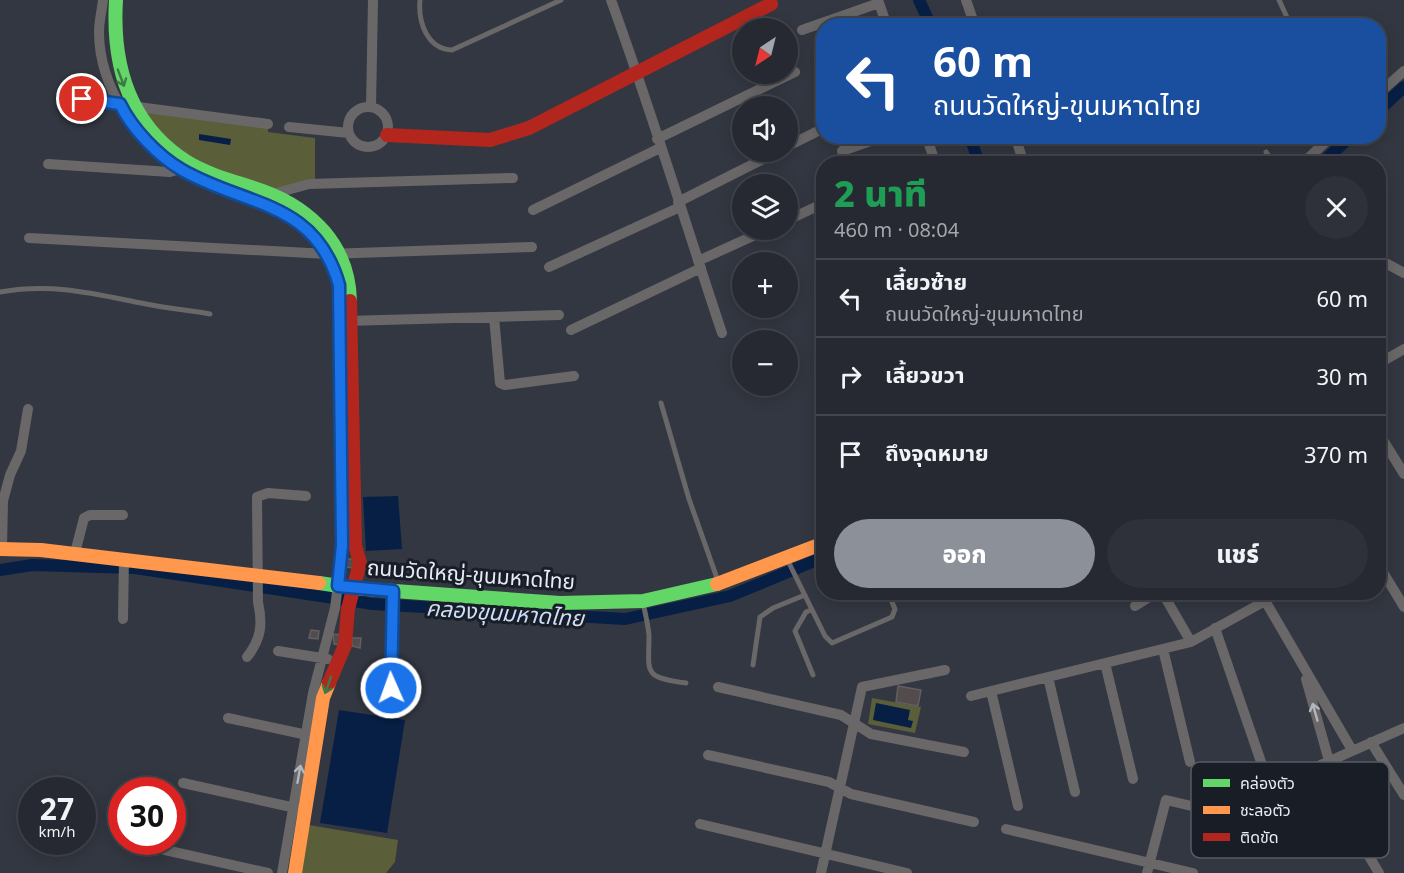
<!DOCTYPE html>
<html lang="th">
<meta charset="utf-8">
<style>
:root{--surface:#262931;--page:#2e3139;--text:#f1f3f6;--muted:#a4a6ab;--line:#42454d;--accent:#8c9099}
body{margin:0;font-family:"Noto Sans","Noto Sans Thai",sans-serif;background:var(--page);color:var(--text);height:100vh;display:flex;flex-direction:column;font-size:22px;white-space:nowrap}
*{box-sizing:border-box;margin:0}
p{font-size:20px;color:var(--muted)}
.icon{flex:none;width:33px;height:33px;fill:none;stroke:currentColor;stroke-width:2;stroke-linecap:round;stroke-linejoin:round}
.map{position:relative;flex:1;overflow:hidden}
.side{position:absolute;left:816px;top:156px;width:570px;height:444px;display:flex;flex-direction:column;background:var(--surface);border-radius:24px;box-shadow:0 3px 15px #0003,0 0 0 2px var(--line)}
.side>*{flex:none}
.top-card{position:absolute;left:816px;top:18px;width:570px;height:126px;border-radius:24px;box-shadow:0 3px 15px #0003,0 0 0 2px var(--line);background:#1a4fa0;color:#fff;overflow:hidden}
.needle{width:39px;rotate:215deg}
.fabs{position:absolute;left:732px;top:18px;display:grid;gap:12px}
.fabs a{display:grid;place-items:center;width:66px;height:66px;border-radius:50%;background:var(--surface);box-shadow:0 3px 15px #0003,0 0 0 2px var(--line);font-size:30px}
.speed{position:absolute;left:18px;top:777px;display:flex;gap:12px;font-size:30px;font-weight:700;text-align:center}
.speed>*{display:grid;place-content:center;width:78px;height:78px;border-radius:50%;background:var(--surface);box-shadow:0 3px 15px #0003,0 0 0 2px var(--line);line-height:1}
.speed small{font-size:15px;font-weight:400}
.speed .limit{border:9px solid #d22;background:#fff;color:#111}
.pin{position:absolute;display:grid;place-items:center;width:51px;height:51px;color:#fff;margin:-26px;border:3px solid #fff;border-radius:50%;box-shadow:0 2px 6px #0007}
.me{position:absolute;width:66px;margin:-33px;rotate:358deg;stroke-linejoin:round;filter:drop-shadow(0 0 4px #0008)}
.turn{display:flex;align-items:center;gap:21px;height:126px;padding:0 18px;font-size:27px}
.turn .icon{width:78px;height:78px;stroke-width:2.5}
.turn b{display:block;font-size:42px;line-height:51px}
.round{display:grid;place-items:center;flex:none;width:63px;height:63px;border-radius:32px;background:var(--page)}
.head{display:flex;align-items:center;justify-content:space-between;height:102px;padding:0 18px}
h1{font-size:36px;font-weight:800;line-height:45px;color:#1e9e55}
.primary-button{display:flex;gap:12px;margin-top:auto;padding:12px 18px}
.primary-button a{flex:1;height:69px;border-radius:36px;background:var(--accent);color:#fff;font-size:24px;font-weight:800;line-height:69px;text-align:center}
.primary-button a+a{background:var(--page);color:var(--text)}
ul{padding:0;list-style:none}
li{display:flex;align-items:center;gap:18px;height:78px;padding:0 18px;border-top:2px solid var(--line)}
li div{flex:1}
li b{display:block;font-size:22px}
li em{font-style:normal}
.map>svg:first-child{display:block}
</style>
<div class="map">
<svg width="1404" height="873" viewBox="0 0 1404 873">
<rect width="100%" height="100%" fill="#333741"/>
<path fill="#5a5e39" d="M133 105 268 124V132L315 138V183L270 193 187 162Z
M872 698 921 707 915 733 868 724Z
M303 824 398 840 395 862 386 873H295Z"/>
<path fill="#071f45" d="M199 134 231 139 230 145 199 140Z
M398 496 402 549 366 551 363 497Z
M876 703 910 710 908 720 913 721 911 728 873 720Z
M339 710 405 720 387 833 320 823Z"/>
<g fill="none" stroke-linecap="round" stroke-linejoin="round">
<path stroke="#071f45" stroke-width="12" d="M919 0 931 26
M1378 111 1404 87
M970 136 979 164
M1321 164 1351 136
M0 570 32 565 135 568 373 604 625 619 730 596 824 557"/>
</g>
<path fill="#534b4c" stroke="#625f61" stroke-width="1.5" d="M346 559H354L353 568 346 567Z
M311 630 319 631 318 639 309 638Z
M333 634 341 635V645L334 644Z
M352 638H361L360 648 352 646Z
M898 686 921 690 918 706 896 702Z"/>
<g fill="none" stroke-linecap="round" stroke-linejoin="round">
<path stroke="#6a6768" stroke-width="5" d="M420 0C418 22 427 49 452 50L561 0
M1279 0 1291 26
M1266 152 1274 164
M0 292C52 283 91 293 141 303 164 308 187 310 210 314
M661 403 689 499 718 581
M787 559 825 636 832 643 892 617 895 609 889 595
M643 602C645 613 648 624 649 635 649 673 642 677 686 683
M811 610 806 612 795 631 813 675
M753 665 760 617 773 608 805 595"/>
<path stroke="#6a6768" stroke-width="10" d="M103 0C102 10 99 21 99 32 99 85 137 147 184 171 247 203 317 207 339 285L343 545 335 608 313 693 282 873
M611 0C651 110 685 222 722 333
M878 0 887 26
M966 0 975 26
M802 30 879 3
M823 91 824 90
M1378 94 1404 71
M63 97 268 124
M348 127a20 20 0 1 1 40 0a20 20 0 1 1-40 0Z
M371 107 373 0
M289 127 349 133
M926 136 936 164
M1015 136 1024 164
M657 139 795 72
M788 146 822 129
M842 151 885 136
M48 164 170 172 184 168
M1302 164 1332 136
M269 195 309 184 513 178
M678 202 777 152
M533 210 660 148
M788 220 824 203
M29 238 327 254 532 247
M1378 259 1404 273
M698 261 766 230
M549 267 680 207
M494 317 500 383 505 385 574 376
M346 321 559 315
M571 330 701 268
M1378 364 1404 349
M1378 432 1404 474
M2 548 3 501 10 475 21 451 28 409
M75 553 84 518 90 515H123
M1378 564 1404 607
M1162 592 1191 642
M1260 592 1352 750
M1135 606 1157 592
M123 619 124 559
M1215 628 1271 791
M1163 649 1190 762
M278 651 328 659
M247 657C261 639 263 625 258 602L257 497 268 493 306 496
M1105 663 1133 779
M1048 677 1075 792
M1306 679 1329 761
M718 687 841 715 871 734 964 752
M391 688 393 591
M991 691 1018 806
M971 696 1191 642 1265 601
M228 718 312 736
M1371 742 1404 795
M708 755 829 782 851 794 974 822
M1316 767 1379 873
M183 783 300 809
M1260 799 1316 767 1404 728
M700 824 907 873
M1006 829 1193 873
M165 850 268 873
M1288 853 1346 818
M821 873 862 687 945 670
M1147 873 1166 800 1251 820"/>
<path stroke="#63d668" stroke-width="14" d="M116 0C112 65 129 125 187 162 210 176 237 182 263 191 312 209 349 246 350 301
M319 583 353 588 560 603 643 601 717 584"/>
<path stroke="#ff974d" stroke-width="14" d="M0 549 41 550 319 583
M717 584 824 543
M295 873 323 698 329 683"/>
<path stroke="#b3261e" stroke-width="14" d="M387 135 490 140 529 128 771 4
M329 683 345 645 348 609 360 563 355 545 350 301"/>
</g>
<defs><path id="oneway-shaft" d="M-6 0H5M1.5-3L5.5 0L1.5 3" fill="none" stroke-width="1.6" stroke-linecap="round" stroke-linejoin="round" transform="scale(1.5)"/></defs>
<g stroke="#3e7a46">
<use href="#oneway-shaft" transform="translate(121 78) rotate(69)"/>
<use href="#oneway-shaft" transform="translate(328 685) rotate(110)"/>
</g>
<g stroke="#b4b6be">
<use href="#oneway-shaft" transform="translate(1315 712) rotate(-106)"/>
<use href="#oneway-shaft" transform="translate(299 774) rotate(-80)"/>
</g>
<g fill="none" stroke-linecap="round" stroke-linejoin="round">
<g stroke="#114b97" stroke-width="15">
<path id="route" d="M82 99 120 104C132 129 158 156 182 170 246 207 315 200 339 285L342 545 338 586 393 591 391 688"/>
</g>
<use href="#route" stroke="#1a73e8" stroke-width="10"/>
</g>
<g text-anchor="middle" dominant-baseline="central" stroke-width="6" stroke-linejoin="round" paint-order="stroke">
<g font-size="21" fill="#e5ebf7" stroke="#191d25">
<text transform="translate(471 574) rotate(4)">ถนนวัดใหญ่-ขุนมหาดไทย</text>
</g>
<g font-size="22" font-style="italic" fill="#cbdefb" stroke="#191d25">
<text transform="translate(505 612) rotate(4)">คลองขุนมหาดไทย</text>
</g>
</g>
<rect x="1191" y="762" width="198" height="96" rx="9" fill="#191d25" stroke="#565b64" stroke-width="1.5"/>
<rect x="1203" y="779" width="27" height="8" fill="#63d668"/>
<rect x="1203" y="806" width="27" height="8" fill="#ff974d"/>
<rect x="1203" y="833" width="27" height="8" fill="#b3261e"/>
<g font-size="16" fill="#e5ebf7">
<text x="1240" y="789">คล่องตัว</text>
<text x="1240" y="816">ชะลอตัว</text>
<text x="1240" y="843">ติดขัด</text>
</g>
</svg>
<div class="fabs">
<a><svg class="needle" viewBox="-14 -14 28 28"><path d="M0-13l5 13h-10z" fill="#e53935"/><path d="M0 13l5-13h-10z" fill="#a4a6ab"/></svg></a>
<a><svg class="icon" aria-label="sound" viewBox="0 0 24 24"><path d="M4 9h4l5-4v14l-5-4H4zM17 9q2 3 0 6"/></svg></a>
<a><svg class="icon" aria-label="layers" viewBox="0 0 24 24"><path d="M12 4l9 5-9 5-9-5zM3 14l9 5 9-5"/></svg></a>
<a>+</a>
<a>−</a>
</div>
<div class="speed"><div>27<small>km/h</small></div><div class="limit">30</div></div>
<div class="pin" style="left:82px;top:99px;background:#d93025"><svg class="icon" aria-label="arrive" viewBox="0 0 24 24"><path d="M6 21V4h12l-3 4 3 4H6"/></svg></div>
<svg class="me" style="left:391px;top:688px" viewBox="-20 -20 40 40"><circle r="17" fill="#1a73e8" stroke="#fff" stroke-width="3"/><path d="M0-11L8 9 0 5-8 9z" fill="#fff"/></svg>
<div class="top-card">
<div class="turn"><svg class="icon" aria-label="left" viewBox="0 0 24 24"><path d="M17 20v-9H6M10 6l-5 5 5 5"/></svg><div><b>60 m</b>ถนนวัดใหญ่-ขุนมหาดไทย</div></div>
</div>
<section class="side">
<div class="head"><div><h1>2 นาที</h1><p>460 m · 08:04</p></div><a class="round"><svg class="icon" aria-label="close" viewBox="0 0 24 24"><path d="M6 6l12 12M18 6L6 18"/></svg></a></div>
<ul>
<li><svg class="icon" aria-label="left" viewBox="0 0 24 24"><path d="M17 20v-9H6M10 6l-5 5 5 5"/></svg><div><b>เลี้ยวซ้าย</b><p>ถนนวัดใหญ่-ขุนมหาดไทย</p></div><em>60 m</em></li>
<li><svg class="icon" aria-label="right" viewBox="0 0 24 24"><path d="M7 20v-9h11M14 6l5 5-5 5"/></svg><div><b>เลี้ยวขวา</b></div><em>30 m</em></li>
<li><svg class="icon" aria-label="arrive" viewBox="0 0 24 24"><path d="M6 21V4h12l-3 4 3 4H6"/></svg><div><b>ถึงจุดหมาย</b></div><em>370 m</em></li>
</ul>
<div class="primary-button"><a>ออก</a><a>แชร์</a></div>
</section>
</div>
